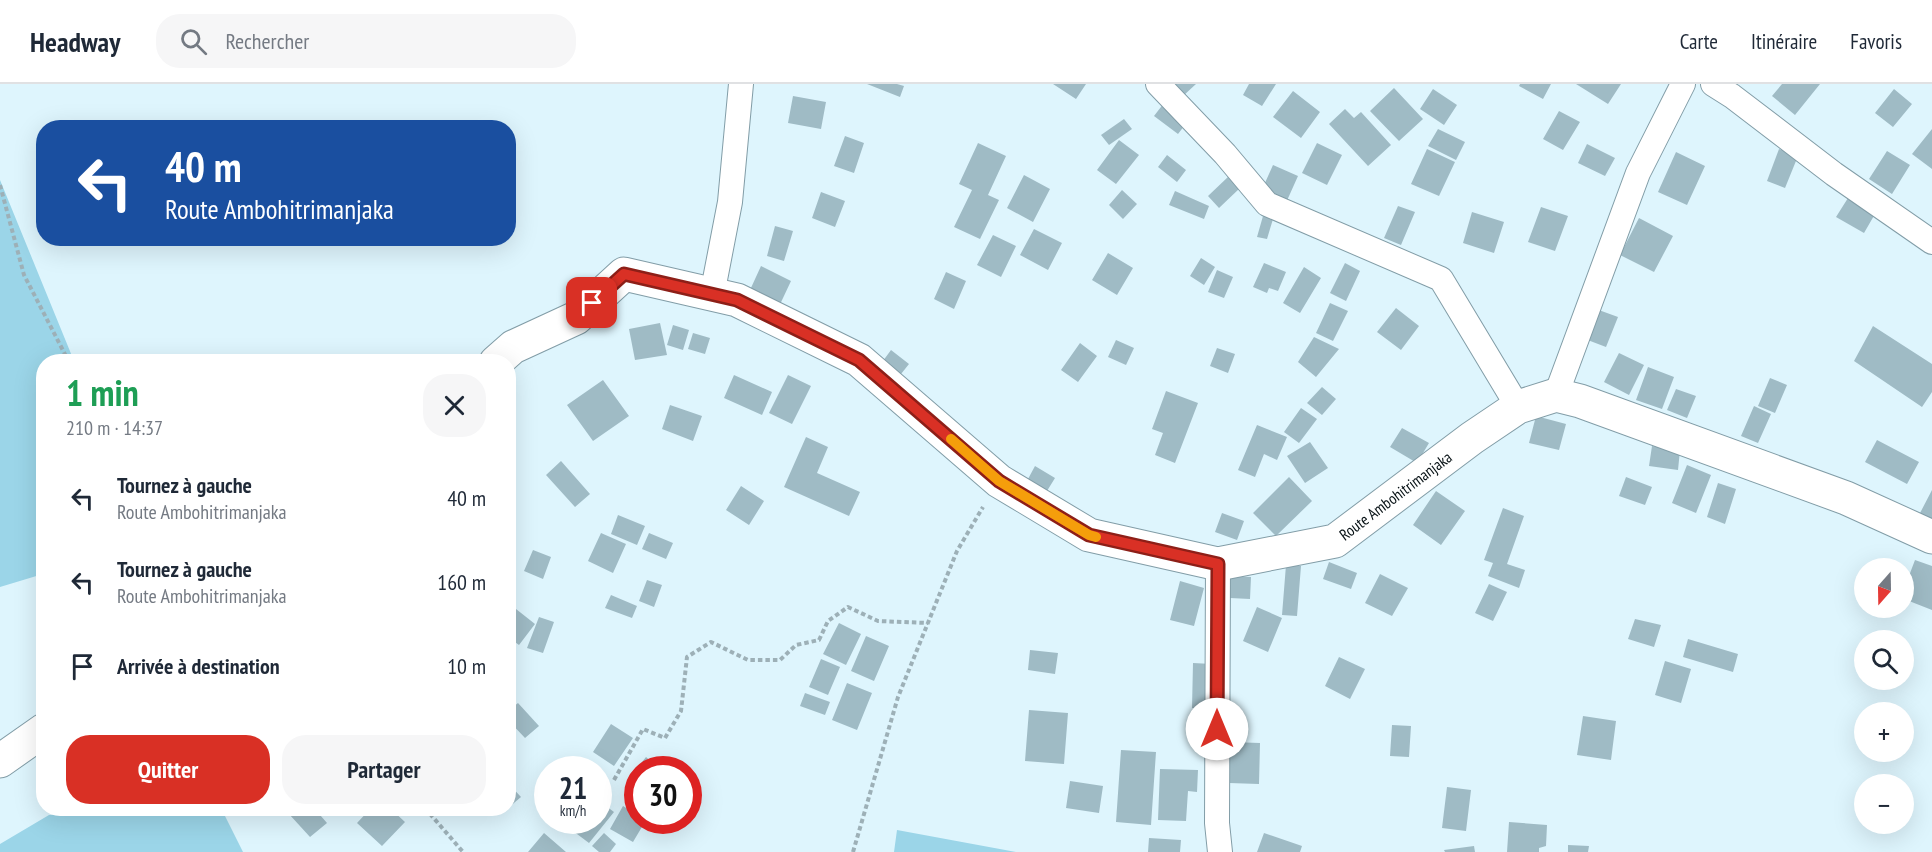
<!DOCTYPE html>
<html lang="fr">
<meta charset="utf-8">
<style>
:root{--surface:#fff;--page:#f6f6f7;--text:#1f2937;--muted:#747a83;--line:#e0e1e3;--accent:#d93025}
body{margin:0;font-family:"PT Sans Narrow",sans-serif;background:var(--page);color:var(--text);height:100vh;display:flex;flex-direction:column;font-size:22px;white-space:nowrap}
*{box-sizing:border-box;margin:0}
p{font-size:20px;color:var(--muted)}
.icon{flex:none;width:33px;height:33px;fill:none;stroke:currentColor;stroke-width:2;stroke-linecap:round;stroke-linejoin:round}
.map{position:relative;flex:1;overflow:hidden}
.side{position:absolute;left:36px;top:270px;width:480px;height:462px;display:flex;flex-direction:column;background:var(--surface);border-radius:24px;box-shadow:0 6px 24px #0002}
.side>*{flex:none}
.guide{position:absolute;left:36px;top:36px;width:480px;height:126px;border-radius:24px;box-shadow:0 6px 24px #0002;background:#1a4fa0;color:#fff;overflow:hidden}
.needle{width:39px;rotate:200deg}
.tools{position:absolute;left:1854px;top:474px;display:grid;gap:12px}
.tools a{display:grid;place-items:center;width:60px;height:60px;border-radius:50%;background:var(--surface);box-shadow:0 6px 24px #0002;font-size:30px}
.speed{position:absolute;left:534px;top:672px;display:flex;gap:12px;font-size:30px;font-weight:700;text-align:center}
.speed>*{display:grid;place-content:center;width:78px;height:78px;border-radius:50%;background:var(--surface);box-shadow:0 6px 24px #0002;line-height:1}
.speed small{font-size:15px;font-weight:400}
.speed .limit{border:9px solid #d22;background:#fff;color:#111}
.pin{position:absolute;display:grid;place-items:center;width:51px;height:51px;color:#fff;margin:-26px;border-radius:12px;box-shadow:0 3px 9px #0006}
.me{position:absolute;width:66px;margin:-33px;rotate:0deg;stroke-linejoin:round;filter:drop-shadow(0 0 4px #0008)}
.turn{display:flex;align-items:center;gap:21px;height:126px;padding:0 30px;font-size:27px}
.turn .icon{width:78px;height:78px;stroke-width:2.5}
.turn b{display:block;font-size:42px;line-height:51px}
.round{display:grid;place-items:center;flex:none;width:63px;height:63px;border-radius:24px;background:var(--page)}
.overview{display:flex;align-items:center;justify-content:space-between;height:102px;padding:0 30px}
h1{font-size:36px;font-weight:600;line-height:45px;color:#1e9e55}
.primary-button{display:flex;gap:12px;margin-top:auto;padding:12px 30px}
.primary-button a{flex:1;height:69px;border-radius:24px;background:var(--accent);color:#fff;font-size:24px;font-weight:600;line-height:69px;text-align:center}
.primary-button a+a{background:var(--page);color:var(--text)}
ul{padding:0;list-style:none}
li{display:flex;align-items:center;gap:18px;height:84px;padding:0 30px}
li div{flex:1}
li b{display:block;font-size:22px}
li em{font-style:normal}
header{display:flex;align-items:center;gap:36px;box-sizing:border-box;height:84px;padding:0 30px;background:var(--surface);border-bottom:2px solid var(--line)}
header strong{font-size:28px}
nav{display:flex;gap:33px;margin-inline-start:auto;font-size:21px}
.search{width:420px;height:54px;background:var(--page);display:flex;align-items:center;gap:15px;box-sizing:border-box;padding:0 21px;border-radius:24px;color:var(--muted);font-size:22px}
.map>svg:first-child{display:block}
</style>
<header>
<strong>Headway</strong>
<div class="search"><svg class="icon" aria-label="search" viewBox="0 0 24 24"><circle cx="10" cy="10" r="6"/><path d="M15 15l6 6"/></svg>Rechercher</div>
<nav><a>Carte</a><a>Itinéraire</a><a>Favoris</a></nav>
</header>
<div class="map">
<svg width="1932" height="768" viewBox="0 0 1932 768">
<rect width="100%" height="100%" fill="#def5fd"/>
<path fill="#9bd5e8" d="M0 96 74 277 44 278 43 490 0 503Z
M221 724 243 768H0V760L49 731 180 725Z
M897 746 1016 768H894Z"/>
<path fill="#9fbbc5" d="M867 0H897L904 2 900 13Z
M1053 0H1086L1076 15Z
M1173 0H1196L1183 12Z
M1249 0H1276L1262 22 1243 11Z
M1520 0H1551L1543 15 1519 2Z
M1576 0H1621L1608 20Z
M1782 0H1820L1795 31 1772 12Z
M1394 4 1423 35 1399 57 1370 27Z
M1433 5 1457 21 1444 41 1420 25Z
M1894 5 1912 20 1893 43 1875 29Z
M1293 7 1320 28 1301 54 1273 33Z
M793 12 826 18 821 45 788 39Z
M1164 19 1188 37 1178 50 1154 32Z
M1345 25 1354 34 1361 28 1391 61 1368 82 1329 40Z
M1559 27 1580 38 1563 66 1543 55Z
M1124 35 1132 45 1109 61 1101 51Z
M1438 45 1465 58 1456 76 1428 62Z
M1932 45V85L1912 70Z
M845 52 864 59 854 89 834 82Z
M1119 56 1139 71 1116 100 1097 86Z
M978 59 1006 72 988 111 999 116 980 155 954 143 972 106 959 100Z
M1317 59 1342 71 1327 101 1302 89Z
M1587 60 1615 74 1605 92 1578 79Z
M1427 65 1455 78 1439 112 1411 100Z
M1779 65 1798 72 1785 104 1767 97Z
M1887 67 1910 81 1892 110 1869 95Z
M1676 68 1705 82 1687 121 1658 108Z
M1167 71 1186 86 1177 98 1158 83Z
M1273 81 1298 92 1285 121 1260 110Z
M1024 91 1050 105 1033 138 1007 124Z
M1229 92 1240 104 1219 124 1208 112Z
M1122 106 1137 120 1123 135 1109 121Z
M1175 107 1209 122 1204 135 1169 121Z
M821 108 845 117 835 143 812 134Z
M1848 114 1875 130 1864 149 1836 133Z
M1398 122 1415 128 1401 161 1384 154Z
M1541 123 1568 132 1555 167 1528 158Z
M1472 128 1504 138 1494 169 1463 159Z
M1263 132 1273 135 1267 155 1257 153Z
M1639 134 1673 152 1654 188 1620 171Z
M775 142 793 147 784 177 767 172Z
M1034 145 1062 159 1048 186 1020 171Z
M993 151 1016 162 1001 193 977 181Z
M1108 169 1133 184 1117 211 1092 196Z
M1201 174 1215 183 1204 201 1190 192Z
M1264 179 1286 188 1278 207 1269 204 1267 209 1253 203Z
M1345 179 1360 187 1346 217 1330 209Z
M761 182 791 197 775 231 745 217Z
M1304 183 1321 194 1300 229 1283 219Z
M1217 186 1233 193 1224 214 1208 208Z
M946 188 966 197 954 225 934 215Z
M1330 219 1348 227 1333 257 1316 249Z
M1396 224 1419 242 1401 266 1377 248Z
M1596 225 1618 233 1606 263 1585 255Z
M660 239 667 271 635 276 629 245Z
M673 241 689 246 683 266 667 261Z
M1873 242 1932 280V308L1922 323 1854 277Z
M693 249 710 254 705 270 688 265Z
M1314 253 1339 265 1316 293 1298 278Z
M1116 256 1134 264 1126 281 1108 273Z
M1080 259 1097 272 1078 298 1061 286Z
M1217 264 1235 270 1228 289 1210 282Z
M891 266 909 280 897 295 880 281Z
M1619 269 1644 281 1629 311 1604 298Z
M1648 283 1674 293 1662 325 1636 316Z
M734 291 772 308 762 331 724 314Z
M788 291 811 302 792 340 769 329Z
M1770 294 1787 301 1775 329 1758 322Z
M603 296 629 332 593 357 567 321Z
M1322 303 1336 315 1322 331 1307 319Z
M1676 305 1696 312 1687 334 1667 326Z
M1166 307 1198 319 1175 379 1155 371 1163 349 1152 345Z
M670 321 702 332 693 357 662 345Z
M1754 322 1771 330 1758 359 1741 352Z
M1301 324 1317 335 1299 359 1284 348Z
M1536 332 1566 340 1559 366 1529 359Z
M1257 341 1287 353 1277 376 1264 370 1255 393 1238 386Z
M1402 344 1429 359 1417 379 1390 363Z
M806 353 828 363 817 389 860 408 849 432 784 403Z
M1877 356 1919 378 1907 400 1865 378Z
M1310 358 1328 384 1305 399 1287 372Z
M1652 362 1680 366 1678 386 1649 382Z
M561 377 590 410 575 423 546 391Z
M1687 381 1711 391 1696 429 1672 419Z
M1035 382 1055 394 1047 407 1028 395Z
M1289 393 1312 417 1276 452 1253 429Z
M1626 393 1652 403 1645 421 1619 412Z
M1718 399 1736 405 1725 440 1707 433Z
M741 402 764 417 749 441 726 426Z
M1932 406V438L1919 431Z
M1436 407 1465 427 1441 461 1413 441Z
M1503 424 1524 432 1507 480 1525 486 1519 504 1488 492 1493 479 1484 476Z
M1222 429 1244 437 1237 456 1215 448Z
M618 431 645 442 637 461 611 450Z
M601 449 626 460 613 489 588 477Z
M649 449 673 459 666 475 642 465Z
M533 466 551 473 543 495 524 487Z
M1915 476 1932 482V526L1904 515V505Z
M1329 478 1357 489 1351 505 1323 495Z
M1286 481 1301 482 1297 532 1282 531Z
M1380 490 1408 504 1392 532 1365 519Z
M1231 492 1251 493 1250 515 1230 514Z
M647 496 662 501 654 523 639 517Z
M1180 497 1204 504 1194 542 1170 536Z
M1489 500 1507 508 1493 537 1475 529Z
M611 511 637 522 632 534 605 524Z
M1257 523 1282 534 1268 568 1243 557Z
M516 525 535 540 519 561 508 553V535Z
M539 533 554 538 543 569 527 564Z
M1635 535 1661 541 1654 563 1628 555Z
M839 539 861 550 846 581 823 570Z
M866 552 889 562 874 597 851 587Z
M1688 555 1738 570 1733 588 1683 573Z
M1030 566 1058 569 1055 590 1028 586Z
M1339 573 1365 585 1350 615 1325 602Z
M821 575 840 583 828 611 809 603Z
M1665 577 1691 585 1681 619 1655 611Z
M1193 579 1212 580V624H1192Z
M847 599 872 609 857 646 832 636Z
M805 609 830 618 825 631 800 622Z
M518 619 539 642 525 654 508 636V627Z
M1029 626 1068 629 1064 680 1025 677Z
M1583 632 1616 637 1611 676 1577 671Z
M611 640 633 654 614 682 593 668Z
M1392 641 1411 642 1409 673 1390 672Z
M1230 658 1260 659 1259 700 1229 699Z
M1121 666 1156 668 1151 741 1116 738Z
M646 673 661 686H638V696L632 691Z
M1160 685 1198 686 1197 708 1188 707 1186 737 1158 736Z
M1070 697 1103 702 1099 729 1066 724Z
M508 699 521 713 508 724Z
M688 701 697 707 688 718Z
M1447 703 1471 706 1466 747 1442 744Z
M598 716 614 728 589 759 565 741 569 736H598Z
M623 722 638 731V736H646L633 758 610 745Z
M295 724H314L327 739 310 753 289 730Z
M371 724H390L405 738 382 762 357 739Z
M1509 738 1547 741 1546 762 1539 764V768H1507Z
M544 749 566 768H528Z
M604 749 616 760 610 768H599L592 762Z
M1264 749 1302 762 1300 768H1257Z
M1149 754 1181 756 1180 768H1148Z
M1568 761 1589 762 1588 768H1568Z
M1474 762 1475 768H1445L1444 766Z"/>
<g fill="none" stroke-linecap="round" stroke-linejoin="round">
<g stroke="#829da7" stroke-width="26">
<path id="street" d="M1158 0 1225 70 1267 120 1441 195 1518 323
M1713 0 1732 12 1834 90 1932 158
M712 211 730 118 741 0
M1556 311 1638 89 1683 0
M1218 480 1217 739 1220 768"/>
</g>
<g stroke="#829da7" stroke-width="35">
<g id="secondary">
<path id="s1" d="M496 278 513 263 576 234 624 190 737 216 859 276 999 397 1089 451 1218 480 1335 457 1472 354 1518 323 1556 311 1580 317 1846 414 1932 453"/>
<path d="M0 677 44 646"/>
</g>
</g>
<path stroke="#9db0b7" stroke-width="4" stroke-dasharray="4.5 3" stroke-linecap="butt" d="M0 101 24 191 69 278
M614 696 643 645 665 654 681 627 687 573 711 558 748 576H780L796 561 819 556 828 537 848 523 878 537 928 539
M425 724 463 768
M853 768 898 613 957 467 983 423"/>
<use href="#street" stroke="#fff" stroke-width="24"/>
<use href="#secondary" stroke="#fff" stroke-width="33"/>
</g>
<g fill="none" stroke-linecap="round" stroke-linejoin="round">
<g stroke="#8d1f18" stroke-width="15">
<path id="route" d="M592 219 624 190 737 216 859 276 999 397 1089 451 1218 480 1217 645"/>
</g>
<use href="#route" stroke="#d93025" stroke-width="10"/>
<path stroke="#f59e0b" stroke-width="10" d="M951 355 999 397 1089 451 1096 453"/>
</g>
<g text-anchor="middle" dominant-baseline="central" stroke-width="4.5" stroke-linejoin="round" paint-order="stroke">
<g font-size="16" fill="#061014" stroke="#def5fd">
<text stroke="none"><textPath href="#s1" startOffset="1026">Route Ambohitrimanjaka</textPath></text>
</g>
</g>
</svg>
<div class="tools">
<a><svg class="needle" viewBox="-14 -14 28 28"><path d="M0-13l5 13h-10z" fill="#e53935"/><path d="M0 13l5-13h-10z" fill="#747a83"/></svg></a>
<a><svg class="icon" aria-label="search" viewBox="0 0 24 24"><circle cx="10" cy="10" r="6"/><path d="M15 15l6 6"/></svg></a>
<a>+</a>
<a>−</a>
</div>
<div class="speed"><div>21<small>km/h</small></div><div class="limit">30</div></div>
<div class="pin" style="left:592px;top:219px;background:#d93025"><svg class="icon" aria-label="arrive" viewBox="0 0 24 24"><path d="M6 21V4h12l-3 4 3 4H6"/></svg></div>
<svg class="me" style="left:1217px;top:645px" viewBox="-20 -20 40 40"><circle r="19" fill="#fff"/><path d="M0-13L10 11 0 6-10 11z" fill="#d93025"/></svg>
<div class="guide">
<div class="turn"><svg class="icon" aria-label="left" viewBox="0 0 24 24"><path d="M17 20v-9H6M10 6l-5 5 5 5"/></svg><div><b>40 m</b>Route Ambohitrimanjaka</div></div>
</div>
<section class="side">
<div class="overview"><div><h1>1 min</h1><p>210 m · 14:37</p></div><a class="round"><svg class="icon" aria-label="close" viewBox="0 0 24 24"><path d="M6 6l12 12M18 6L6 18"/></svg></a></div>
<ul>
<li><svg class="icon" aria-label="left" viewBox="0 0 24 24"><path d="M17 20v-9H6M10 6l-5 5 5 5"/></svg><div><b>Tournez à gauche</b><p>Route Ambohitrimanjaka</p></div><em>40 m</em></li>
<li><svg class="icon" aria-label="left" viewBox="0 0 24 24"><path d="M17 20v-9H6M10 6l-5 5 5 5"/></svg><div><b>Tournez à gauche</b><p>Route Ambohitrimanjaka</p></div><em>160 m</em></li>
<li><svg class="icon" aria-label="arrive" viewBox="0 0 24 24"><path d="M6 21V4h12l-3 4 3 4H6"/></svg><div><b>Arrivée à destination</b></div><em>10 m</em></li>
</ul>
<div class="primary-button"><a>Quitter</a><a>Partager</a></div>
</section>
</div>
